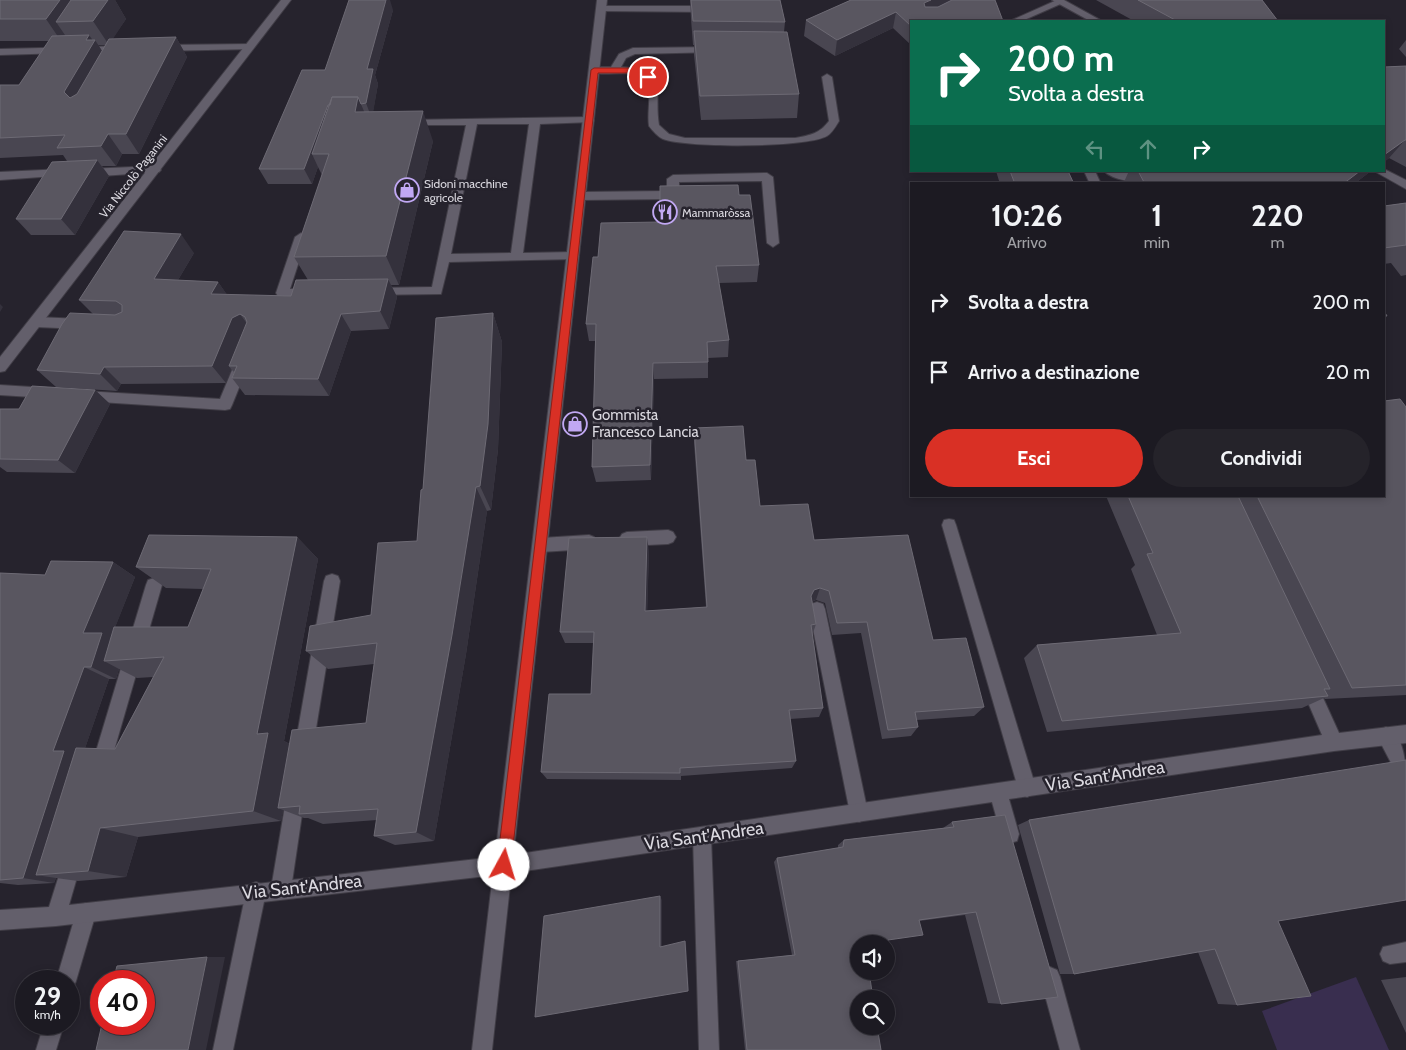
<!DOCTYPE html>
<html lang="it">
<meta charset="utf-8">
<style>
:root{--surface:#1c1a22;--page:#25232a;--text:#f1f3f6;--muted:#a0a1a5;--line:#3a3840;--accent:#d93025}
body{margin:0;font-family:Cabin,sans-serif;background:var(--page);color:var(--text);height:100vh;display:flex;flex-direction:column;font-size:19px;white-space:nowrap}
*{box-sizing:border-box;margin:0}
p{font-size:16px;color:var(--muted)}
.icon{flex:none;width:28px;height:28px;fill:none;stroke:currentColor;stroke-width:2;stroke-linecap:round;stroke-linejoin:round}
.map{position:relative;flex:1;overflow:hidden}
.drawer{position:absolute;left:910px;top:182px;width:475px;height:315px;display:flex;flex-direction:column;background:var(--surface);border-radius:0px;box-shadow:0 2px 8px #0003,0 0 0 1px var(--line)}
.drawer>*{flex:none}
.banner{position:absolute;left:910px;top:20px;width:475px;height:152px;border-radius:0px;box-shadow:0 2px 8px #0003,0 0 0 1px var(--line);background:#0b6e4f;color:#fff;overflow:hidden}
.controls{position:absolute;left:850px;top:935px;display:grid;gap:10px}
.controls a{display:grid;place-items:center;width:45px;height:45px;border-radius:50%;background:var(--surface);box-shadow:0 2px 8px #0003,0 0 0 1px var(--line);font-size:25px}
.speed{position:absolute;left:15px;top:970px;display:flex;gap:10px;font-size:25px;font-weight:700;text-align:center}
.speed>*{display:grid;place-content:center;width:65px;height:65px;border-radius:50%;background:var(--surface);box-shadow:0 2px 8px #0003,0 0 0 1px var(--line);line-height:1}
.speed small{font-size:12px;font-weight:400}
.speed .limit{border:8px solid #d22;background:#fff;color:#111}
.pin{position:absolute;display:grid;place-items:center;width:42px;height:42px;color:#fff;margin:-21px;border:2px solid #fff;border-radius:50%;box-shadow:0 1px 5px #0007}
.me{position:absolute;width:55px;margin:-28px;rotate:6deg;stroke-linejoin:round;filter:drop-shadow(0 0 4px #0008)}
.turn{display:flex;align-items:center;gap:18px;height:105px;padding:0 15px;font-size:22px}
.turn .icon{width:65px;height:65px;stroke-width:2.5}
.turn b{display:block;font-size:35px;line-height:42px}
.lanes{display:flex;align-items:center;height:48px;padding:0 15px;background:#0003;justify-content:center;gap:25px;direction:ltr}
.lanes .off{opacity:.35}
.eta{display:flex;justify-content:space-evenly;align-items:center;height:85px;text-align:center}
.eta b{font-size:30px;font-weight:700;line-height:35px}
.cta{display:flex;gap:10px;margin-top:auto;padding:10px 15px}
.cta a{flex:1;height:58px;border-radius:30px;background:var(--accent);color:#fff;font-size:20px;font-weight:700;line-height:58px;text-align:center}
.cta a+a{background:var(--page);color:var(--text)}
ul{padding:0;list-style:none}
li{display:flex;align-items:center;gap:15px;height:70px;padding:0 15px}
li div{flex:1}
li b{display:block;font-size:19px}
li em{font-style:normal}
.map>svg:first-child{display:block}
</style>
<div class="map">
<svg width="1406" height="1050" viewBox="0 0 1406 1050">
<rect width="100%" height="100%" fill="#26232d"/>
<path fill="#392e4f" d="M1356 977 1389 1050H1277L1262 1011Z"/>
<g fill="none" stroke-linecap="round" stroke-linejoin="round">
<g stroke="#403d46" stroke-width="2">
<path id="lane" d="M1057 0H1063L1065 2 1022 21H1010Z
M601 6H709L714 9 709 12 598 11V7Z
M250 44 253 45V49L161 51 156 48 161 45Z
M123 46 128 49 126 51 0 55V49Z
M715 47 718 48V52L635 54 626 58 621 67C671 70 653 90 659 125L669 134 685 138H795C811 135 819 134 829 121L822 77 827 74 832 77 839 121C836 126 832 133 827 136 806 148 686 148 663 139 658 137 652 130 649 126 647 113 651 100 648 87 643 62 601 81 589 70L594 67H611L619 54 633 48Z
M589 117 593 118 594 120 593 122 540 124 523 253 573 252 577 253 579 256 577 259 449 262 441 294 369 295 367 292 369 289 373 288 432 287 466 125H408L404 124 403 122 404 120ZM477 124H529L511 253 451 254Z
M155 166 159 168 161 170 159 172 87 177 81 173 87 169Z
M64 169 68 171 70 173 68 175 0 180V172Z
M1084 171H1095L1101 184H1090Z
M1104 171 1146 173 1152 177C1142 186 1112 180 1104 171Z
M767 173 773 177 779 243 773 247 767 243 762 181 679 182V195L673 199 580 200 574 196 580 192 667 191V179L673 175Z
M301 233 307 237 290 289H312L318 293 312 297 278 296 276 293 295 237Z
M36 317 82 319 87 321 88 324 87 327 82 329 36 327 32 325 30 322 32 319Z
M242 358 247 359 249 363 232 405 230 409 225 410 84 401 79 400 77 396 79 392 84 391 220 399 235 363 237 359Z
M0 385 48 388 53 389 55 393 53 397 48 398 0 395Z
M949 519 954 520 956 525 1036 788 1033 794 1027 797 1021 794 1018 788 942 525 944 520Z
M668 530 673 532 676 537 673 542 668 544 627 546 622 544 619 539 622 534 627 532Z
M589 535 594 537 597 542 594 547 589 549 541 552 536 550 533 545 536 540 541 538Z
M332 574 338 576 340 581 313 747 310 753 304 756 298 753 295 747 324 581 326 576Z
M817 602 823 604 825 609 868 813 865 819 859 822 853 819 850 813 809 609 811 604Z
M1386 727C1405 735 1406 765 1406 783L1400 780 1377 736 1380 730Z
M296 785 302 788 305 794 291 889 288 896 281 899 274 896 271 889 287 794 290 788Z
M702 827 709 829 711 836 719 1050H699L693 836 695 829Z
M256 882 263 885 266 892 233 1050H213L246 892 249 885Z
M86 903 93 906 96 913 76 981 73 988 69 990V981H56L76 913 79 906Z
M1406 942V962L1390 964 1383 961 1380 954 1383 947Z
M44 1024H64L56 1050H36Z"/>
</g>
<g stroke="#403d46" stroke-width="2">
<path id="street" d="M281 0H291L5 371 0 372V357Z
M154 578 160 580 162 585 109 768 106 774 100 777 94 774 91 768 146 585 148 580Z
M1308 676 1314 678 1339 733 1406 725V743L1334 751 1009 799 1019 834 1017 841 1010 843 1003 841 992 802 504 874 56 926 0 930V910L49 907 66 853 73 851 80 853 82 860 69 905 504 856 1322 735 1300 684 1302 678Z
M1050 967 1057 970 1060 977 1080 1050H1060L1040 977 1043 970Z"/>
</g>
<g stroke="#403d46" stroke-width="2">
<path id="secondary" d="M597 0H607L492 1050H472Z
M1052 0H1064L1102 21H1090Z
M1384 169 1406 180V189L1374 171H1384Z"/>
</g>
<use href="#lane" fill="#635f6b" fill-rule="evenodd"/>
<use href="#street" fill="#635f6b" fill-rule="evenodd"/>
<use href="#secondary" fill="#635f6b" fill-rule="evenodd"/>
</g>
<path fill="#494651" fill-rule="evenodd" d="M0 0H115L126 19 112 39 176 37 187 57 139 154H122L116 166H102L109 176 75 235H31L16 219 67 161 63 155 0 158V85H19L49 41H0ZM98 45H106L102 51Z
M690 0H780L785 22 784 32 799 94 797 118 701 120 694 55V45H693L691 19Z
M851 0 1003 21H911V45L893 28 835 56 804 36 806 20Z
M1096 0H1262L1278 21H1134Z
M393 10 375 75 378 84 373 111 433 141 399 285H391L397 297 389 329 351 331 329 396 245 395 232 378 234 372 231 369 226 383 121 384 117 391 56 387 37 370 93 314 79 300 194 253 178 280 218 282 227 295 291 296 308 280 294 257 322 175 318 167 312 184H268L259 169 325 70Z
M1406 40V57L1399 49Z
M1406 66V167L1389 158 1384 162V67Z
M996 171H1068L1074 184H1000Z
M1129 171H1371L1354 184H1124V182Z
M739 195 759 265 757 282 719 283 729 340 728 357 708 358V378L654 379 651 480 596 482 592 467 595 341H589L586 324 598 257 660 222Z
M1406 203V275L1401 276 1391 263 1384 264V206Z
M493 313 502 342 498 449 491 510 487 511 466 654 434 841 395 845 374 836 377 820 323 824 308 818H304L283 810 281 821 138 837 126 877 78 881 56 878 54 883 18 885 0 883V573L45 575 113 562 135 577 115 627H188L203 589 166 588 136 567 297 537 318 559 284 741 290 744 366 723 374 664 328 669 306 651 371 615 417 541 423 489ZM119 669 137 678 153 677 115 749 85 748 109 679H116Z
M95 390 110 404 75 473 7 472 0 467V409H19Z
M1406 407V695L1325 699 1324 698 1302 708 1047 732 1024 658 1037 645 1157 635 1131 569 1135 565 1106 496H1384Z
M694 428 746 460 760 506 814 540 933 640 984 707 974 716 917 720 918 727 911 736 882 739 861 633 832 635 825 603 816 600 812 602 816 624 812 636 823 708 819 717 790 719 796 761 792 768 681 776V780L547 779 541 772 591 694 594 643H565L560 632 649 551 647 611 706 607 694 443Z
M1005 815 1001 1004 988 1003 965 915 919 921 859 944 881 1050H745L736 961 792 955 774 862 777 858 838 848V845L844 840 943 828 952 822Z
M1029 820 1278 921 1237 1005 1218 1004 1198 952 1074 974H1060L1018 825Z
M1406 977V1033L1381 980Z"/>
<path fill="#34313c" d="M60 0H90L56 22 65 35 61 41 46 19Z
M108 0H115L126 19 109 45 93 21Z
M386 0H390L393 10 375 75 378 84 372 119 366 103 367 69Z
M931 0H955L920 19 924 3Z
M896 12 893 28 835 56 837 40Z
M89 35 94 42 95 40 108 60 78 112 64 92 86 40Z
M176 37 187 57 139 154 126 134Z
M358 97 371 128 355 112Z
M328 105 334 120 312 154 318 167 312 184 304 169Z
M423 111 433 141 399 285 386 256Z
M108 134 122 154 116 166 101 146Z
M1405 140 1389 158 1384 162V155Z
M97 160 109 176 75 235 61 219Z
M1360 171H1371L1354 184H1343Z
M181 234 194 253 168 297 154 279Z
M388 279 397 297 389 329 380 311Z
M218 282 231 300 211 294Z
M0 304 3 307 0 312Z
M493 313 502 342 498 449 491 510 480 486Z
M240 314 253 332 229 366 231 369 226 383 212 366 232 318Z
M341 314 351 331 329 396 318 379Z
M653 363 654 379 651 480 650 465Z
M104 367 121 384 117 391 100 374Z
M95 390 110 404 75 473 58 460Z
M476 487 487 511 466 654 434 841 416 832Z
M297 537 318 559 284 741 294 746 278 808 283 810 281 821 253 811 257 734Z
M647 537 649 551 647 623 645 611Z
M113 562 135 577 111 638 104 661 119 669 116 679 91 667 83 633Z
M820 588 816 600 810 602 811 596 814 590Z
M84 667 109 679 82 757 36 875 56 878 54 883 23 878 53 751Z
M100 828 138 837 126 877 88 871Z
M660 896 662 900V948L660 947Z
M685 941 686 942 689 990 688 991Z
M207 957H225L206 1050H188Z"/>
<path fill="#595660" stroke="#6d6a74" d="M0 0H60L46 19H0Z
M71 0H108L93 21 56 22Z
M349 0H386L367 69H373L366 103 361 104 358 97H332L330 105H328L304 169H259L302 70H325Z
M691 0H780L785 22 693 21Z
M851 0H931L924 3 925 7H938L952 0H995L1003 21H911V26L896 12 837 40 806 20Z
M1138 0H1262L1278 21H1177Z
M694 31 787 32 799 94 700 96Z
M89 35 86 40H95L64 92 70 98 77 94 109 39 176 37 126 134H108L101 146 57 148 65 135 0 138V85H19L52 36Z
M1406 66V140H1405L1384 155V67Z
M332 97H358L355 112 423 111 386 256 294 257 329 154H312Z
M97 160 61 219H16L52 162Z
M1010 171H1068L1074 184H1015Z
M1138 171H1360L1343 184H1145Z
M738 185 739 195H750L759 265 716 266 729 340 707 342 708 362 653 363 650 465 592 467 596 324H586L593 257H598L601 223 660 222V186Z
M1406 203V245L1384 248V206Z
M124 231 181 234 154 279 218 282 211 294 291 296 296 280 388 279 380 311 341 314 318 379 232 378 237 366H229L247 322 245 317 240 314 232 318 212 366 104 367 100 374 37 370 62 324 70 313 115 315 122 312V305L116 301 79 300Z
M1384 311 1387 316H1384Z
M493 313 488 424 480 486 476 487 452 635 416 832 374 836 378 809 299 814 300 806 278 808 292 730 366 723 377 643 306 651 310 626 371 615 378 543 417 541 421 490 423 489 436 318Z
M32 386 95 390 58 460 0 459V409H19Z
M1400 399 1406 407V685L1352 688 1257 496H1384V401Z
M743 426 746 460H755L760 506 808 504 814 540 908 535 933 640 966 638 984 707 915 712 918 727 888 730 867 622 837 623 829 591 820 588 814 590 811 596 816 624 811 625 823 708 789 710 796 761 680 768V773L541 772 549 694H591L594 632H560L569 538 647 537 645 611 707 607 694 428Z
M1128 496H1238L1330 689H1324L1328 696 1062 721 1037 645 1181 633 1147 554 1153 553Z
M149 535 297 537 257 734 268 733 253 811 100 828 88 871 36 875 76 748 115 749 164 657 104 661 114 627H188L211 569 136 567Z
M51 561 113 562 83 633H102L91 667H84L53 751H64L23 878 0 880V573L45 575Z
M1406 760V900L1278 921 1311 996 1237 1005 1215 949 1074 974 1029 820Z
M1005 815 1058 997 1001 1004 976 912 919 920 923 935 888 940 893 965 886 966V944H859V971H869L873 999H859V1026H877L881 1050H747L738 961 795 955 777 858 843 847 844 840 954 827 952 822Z
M660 896V947L685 941 688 991 535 1017 544 916Z
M207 957 188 1050H96L102 1024H144V981H113L117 966Z"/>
<path fill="#d93025" stroke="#8d1f18" d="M632 68 652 77 648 80 631 73H598L511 865 509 870 504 872 499 870 497 865 591 70 594 68Z"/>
<defs>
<g id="shop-ring" transform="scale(1.25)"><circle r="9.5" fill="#26232d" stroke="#c1a8f3" stroke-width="1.5"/><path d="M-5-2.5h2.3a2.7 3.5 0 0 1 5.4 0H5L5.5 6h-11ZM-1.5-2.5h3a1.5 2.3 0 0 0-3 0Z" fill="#c1a8f3"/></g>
<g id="restaurant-ring" transform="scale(1.25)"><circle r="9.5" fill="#26232d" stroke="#c1a8f3" stroke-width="1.5"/><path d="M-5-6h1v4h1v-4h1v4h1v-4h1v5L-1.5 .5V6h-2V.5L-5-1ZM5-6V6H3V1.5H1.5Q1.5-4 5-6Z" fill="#c1a8f3"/></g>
</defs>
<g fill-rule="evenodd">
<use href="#shop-ring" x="407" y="190"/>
<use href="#restaurant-ring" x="665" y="212"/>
<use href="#shop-ring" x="575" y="424"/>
</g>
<g text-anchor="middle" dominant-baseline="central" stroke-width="5" stroke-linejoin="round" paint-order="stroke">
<g font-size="12" fill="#dbd9e0" stroke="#26232d">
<text transform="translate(133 176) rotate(-52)">Via Niccolò Paganini</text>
</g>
<g font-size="12" fill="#dbd9e0" stroke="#26232d" text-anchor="start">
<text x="424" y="183">Sidoni macchine<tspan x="424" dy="14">agricole</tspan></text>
<text x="682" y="212">Mammaròssa</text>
</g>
<g font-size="15" fill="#dbd9e0" stroke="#26232d" text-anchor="start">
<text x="592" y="415">Gommista<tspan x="592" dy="17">Francesco Lancia</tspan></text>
</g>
<g font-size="18" fill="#dbd9e0" stroke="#26232d">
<text transform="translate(1105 776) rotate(-9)">Via Sant'Andrea</text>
<text transform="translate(704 836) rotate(-8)">Via Sant'Andrea</text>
<text transform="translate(302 887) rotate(-6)">Via Sant'Andrea</text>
</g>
</g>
</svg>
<div class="controls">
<a><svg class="icon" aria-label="sound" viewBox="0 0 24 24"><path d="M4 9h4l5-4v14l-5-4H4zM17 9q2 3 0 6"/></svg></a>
<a><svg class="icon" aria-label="search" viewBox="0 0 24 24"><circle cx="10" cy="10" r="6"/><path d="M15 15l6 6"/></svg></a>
</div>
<div class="speed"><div>29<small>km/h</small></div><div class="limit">40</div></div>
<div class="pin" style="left:648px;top:77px;background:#d93025"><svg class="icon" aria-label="arrive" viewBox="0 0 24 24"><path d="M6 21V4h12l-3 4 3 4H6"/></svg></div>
<svg class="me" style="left:504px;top:865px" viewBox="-20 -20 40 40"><circle r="19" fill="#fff"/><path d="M0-13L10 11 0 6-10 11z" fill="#d93025"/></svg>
<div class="banner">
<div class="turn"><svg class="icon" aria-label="right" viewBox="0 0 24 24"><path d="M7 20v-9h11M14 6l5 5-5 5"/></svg><div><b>200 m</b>Svolta a destra</div></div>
<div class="lanes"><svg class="icon off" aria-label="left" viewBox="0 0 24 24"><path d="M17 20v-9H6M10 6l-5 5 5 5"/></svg><svg class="icon off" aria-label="ahead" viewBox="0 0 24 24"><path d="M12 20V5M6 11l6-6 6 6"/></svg><svg class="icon" aria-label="right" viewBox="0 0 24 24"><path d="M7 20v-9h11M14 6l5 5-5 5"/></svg></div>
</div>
<section class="drawer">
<div class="eta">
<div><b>10:26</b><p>Arrivo</p></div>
<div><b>1</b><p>min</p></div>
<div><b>220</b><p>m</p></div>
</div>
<ul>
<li><svg class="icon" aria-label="right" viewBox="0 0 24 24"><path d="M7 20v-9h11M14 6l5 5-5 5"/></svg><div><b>Svolta a destra</b></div><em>200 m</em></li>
<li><svg class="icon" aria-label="arrive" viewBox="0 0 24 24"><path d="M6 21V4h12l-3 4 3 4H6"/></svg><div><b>Arrivo a destinazione</b></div><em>20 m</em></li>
</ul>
<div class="cta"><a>Esci</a><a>Condividi</a></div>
</section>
</div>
